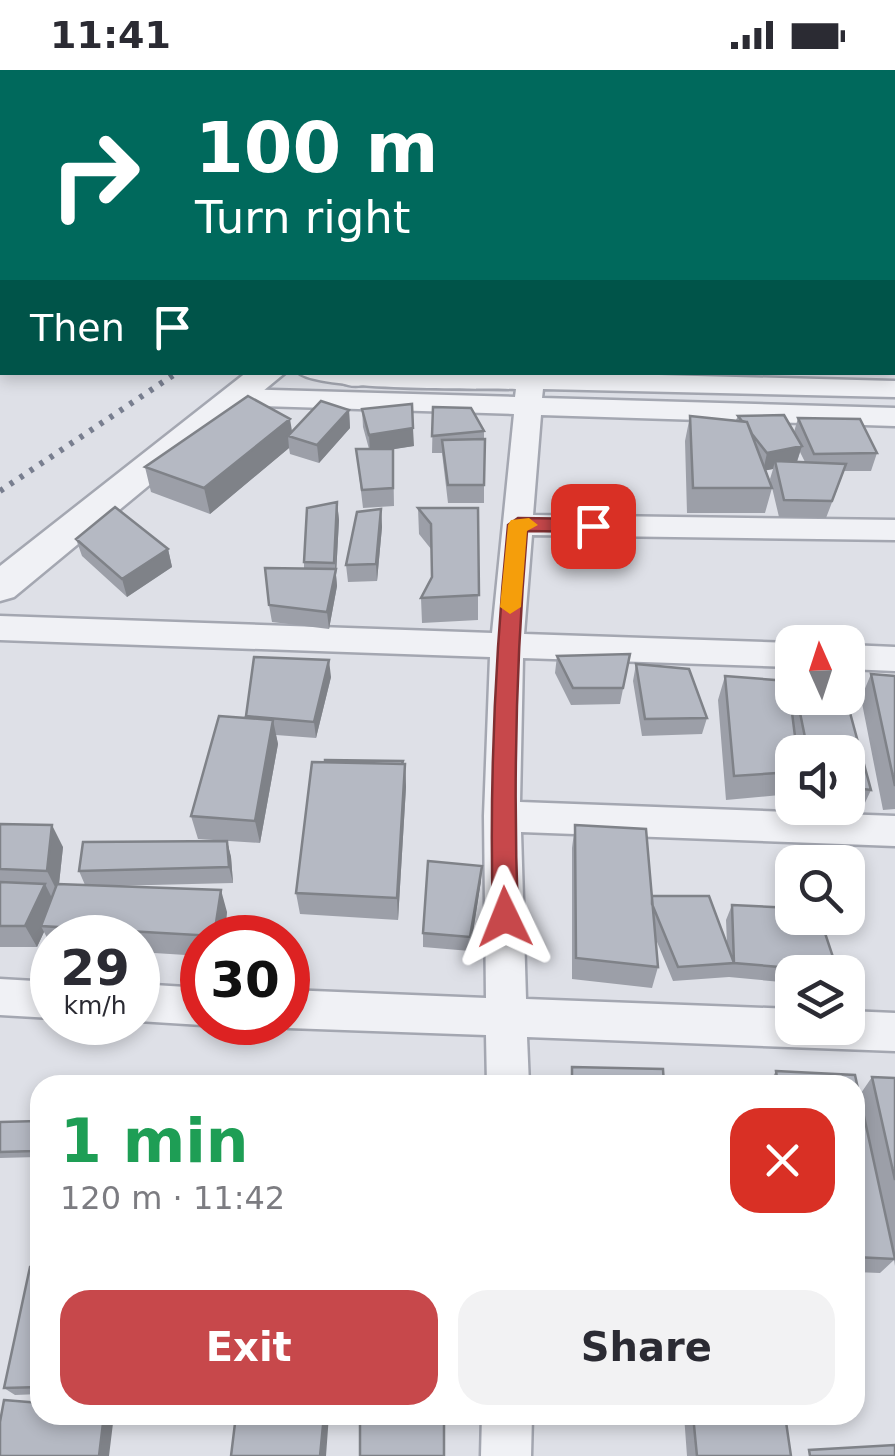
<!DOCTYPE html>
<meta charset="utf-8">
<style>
:root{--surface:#fff;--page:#f2f2f3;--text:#2b2b33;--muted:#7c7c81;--accent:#c7484b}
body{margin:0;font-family:"DejaVu Sans",sans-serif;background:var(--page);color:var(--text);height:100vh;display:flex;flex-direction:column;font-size:38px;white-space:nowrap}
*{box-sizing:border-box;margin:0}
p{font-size:32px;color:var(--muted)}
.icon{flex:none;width:55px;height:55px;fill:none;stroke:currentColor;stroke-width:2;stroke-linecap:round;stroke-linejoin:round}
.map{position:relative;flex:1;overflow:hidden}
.panel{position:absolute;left:30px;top:1005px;width:835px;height:350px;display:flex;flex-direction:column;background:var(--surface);border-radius:30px;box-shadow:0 5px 15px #0003}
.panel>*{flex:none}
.guide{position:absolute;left:0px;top:0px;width:895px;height:305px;box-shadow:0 5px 15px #0003;background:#00695c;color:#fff;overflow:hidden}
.needle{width:65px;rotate:357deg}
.buttons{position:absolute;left:775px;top:555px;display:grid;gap:20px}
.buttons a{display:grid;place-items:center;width:90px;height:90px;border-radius:20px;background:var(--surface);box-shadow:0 5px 15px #0003;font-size:50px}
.speed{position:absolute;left:30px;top:845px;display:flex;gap:20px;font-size:50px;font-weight:700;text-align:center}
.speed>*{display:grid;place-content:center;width:130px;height:130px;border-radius:50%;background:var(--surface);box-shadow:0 5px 15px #0003;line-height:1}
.speed small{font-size:25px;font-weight:400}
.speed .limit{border:15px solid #d22;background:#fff;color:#111}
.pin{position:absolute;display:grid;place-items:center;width:85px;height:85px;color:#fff;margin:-42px;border-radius:20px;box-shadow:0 5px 15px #0006}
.me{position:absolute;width:110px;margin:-55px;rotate:358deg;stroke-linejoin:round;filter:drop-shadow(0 0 8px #0008)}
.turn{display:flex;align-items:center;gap:35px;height:210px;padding:0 30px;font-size:45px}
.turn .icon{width:130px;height:130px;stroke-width:2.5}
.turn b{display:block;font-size:70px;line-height:85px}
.then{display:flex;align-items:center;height:95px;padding:0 30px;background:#0003;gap:20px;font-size:38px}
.round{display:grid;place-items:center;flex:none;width:105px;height:105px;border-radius:30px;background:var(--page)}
.summary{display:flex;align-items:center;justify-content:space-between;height:170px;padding:0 30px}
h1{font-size:60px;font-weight:800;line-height:75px;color:#1e9e55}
.action{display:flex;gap:20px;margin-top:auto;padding:20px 30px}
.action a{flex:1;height:115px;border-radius:30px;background:var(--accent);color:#fff;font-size:40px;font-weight:800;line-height:115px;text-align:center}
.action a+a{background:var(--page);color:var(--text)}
.status{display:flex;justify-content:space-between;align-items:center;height:70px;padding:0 50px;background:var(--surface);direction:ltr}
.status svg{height:28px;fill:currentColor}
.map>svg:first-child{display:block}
</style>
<div class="status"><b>11:41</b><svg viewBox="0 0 49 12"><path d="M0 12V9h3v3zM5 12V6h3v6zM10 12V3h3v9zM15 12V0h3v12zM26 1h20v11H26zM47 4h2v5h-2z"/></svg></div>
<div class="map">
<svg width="895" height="1386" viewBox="0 0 895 1386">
<rect width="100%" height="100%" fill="#dee0e7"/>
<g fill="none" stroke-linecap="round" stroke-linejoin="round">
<g stroke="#a4a7b1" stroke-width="5">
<path id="minor" d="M0 0H21L22 2H2L0 7Z
M486 0H507L508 2H488Z
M298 302H544L895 311V327L543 319 542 328 895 338V356L541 345 533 445 895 450V470L532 465 524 564 792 573V597L523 588 520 732 895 746V776L521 762 526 929 792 939V958H848V941L895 943V981L527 967 529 1015H487L486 965 288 958 275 952H288V920L486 928 484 746 490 587 0 570V546L492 563 514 344 234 335 221 327 234 319 515 327 516 319C481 318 316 321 298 302Z
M848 575 895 577V601L848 599Z
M0 909 52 912V948L0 945Z
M138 914 202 918V952H207L202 955 138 951Z
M482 1345H532L531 1386H481Z"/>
</g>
<g stroke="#a4a7b1" stroke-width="5">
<path id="tertiary" d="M351 0H452L454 2H350Z
M247 302H286L14 527 0 531V496Z
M330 302H370L373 307 368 314C353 318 340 316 330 302Z"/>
</g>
<use href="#minor" fill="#f0f1f5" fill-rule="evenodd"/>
<use href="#tertiary" fill="#f0f1f5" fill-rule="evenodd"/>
<path stroke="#787e8f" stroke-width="5" stroke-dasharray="4 6" stroke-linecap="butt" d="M630 2 634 0"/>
<path stroke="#787e8f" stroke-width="6" stroke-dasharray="4 8" stroke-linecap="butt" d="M0 421 178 302"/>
</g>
<path fill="#9c9fa8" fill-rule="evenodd" d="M141 0H195L194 2H141Z
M892 138H895V183H892Z
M895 220V253L892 244V227Z
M433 337 484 361V433H448L442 383H432Z
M362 339 414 376 393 379 394 436 363 438 356 379H369L363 357Z
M349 340 350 358 319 393 290 384 289 378 210 444 151 422 145 397 292 361Z
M690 346 736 350 738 346 794 362 798 348 877 383 871 401H844L826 448 779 447 770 409 773 399 765 400 772 418 765 443H687L685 371ZM800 382 805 392H797Z
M337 432 339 450 336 505 337 516 329 559 272 552 269 535 304 498V492Z
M418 438H478V550L422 553 421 528 432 507 431 479 419 464Z
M381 439 382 457 377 511 348 512 346 495Z
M76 469 168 479 172 497 127 527 82 486Z
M630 584 620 634 571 635 555 603 557 586Z
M636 594 707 648 702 664 642 666 633 611Z
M871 604 895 606V739L883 740 861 628Z
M725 606 791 633 793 628H846L871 720 863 737 848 734V682H798L794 661 792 719 790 724 726 730 718 630Z
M331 607 316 668 276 665 278 674 260 773 198 769 191 746 246 648Z
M325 692 405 694 406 717 398 850 300 844 296 823Z
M0 754 63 777 59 814 85 815 79 801 227 771 231 787 233 813 110 816 227 842 224 868H202V886L138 882V868H52V877L44 862 37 877H0Z
M575 755 652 826 727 874 726 850 732 835 838 902H792V913L729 907 673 911 655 867 658 897 652 918 572 909V778Z
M481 811 470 881 423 877V863Z
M776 1001 855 1005 860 1029 859 1026 872 1007 895 1008V1196L894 1190 880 1203 855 1202V1015H768Z
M38 1051V1087L0 1088V1052Z
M40 1198V1324L15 1325 4 1318Z
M684 1345H785L791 1386H687Z"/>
<path fill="#7f8288" d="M349 340 350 358 319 393 317 375Z
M290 349 293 367 288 366 289 378 210 444 204 418Z
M413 358 414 376 370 383 369 365Z
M802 376 796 394 775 391 773 399 763 401 767 383Z
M337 432 339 450 336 505 337 516 329 559 327 542 335 502Z
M381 439 382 457 377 511 376 494Z
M168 479 172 497 127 527 122 509Z
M329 590 331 607 316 668 314 652Z
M273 650 278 674 260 773 255 751Z
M405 694 406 717 398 850 397 828Z
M52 755 63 777 58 823 47 801Z
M227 771 231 787 233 813 229 797Z
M482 796 481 811 470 881V867Z
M45 814 56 836 41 856 44 862 37 877 25 856Z
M221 820 227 842 224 868H215Z
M38 1051 40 1053 38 1087 33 1081Z
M104 1345H114L109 1386H99Z
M324 1345H329L326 1386H320Z"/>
<path fill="#b5b9c3" stroke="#7f8288" stroke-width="2.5" d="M892 138H895V166H892Z
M248 326 290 349 204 418 145 397Z
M321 331 349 340 317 375 288 366Z
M412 334 413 358 369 365 362 339Z
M433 337 471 338 484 361 432 366Z
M784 345 802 376 767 383 752 364 747 352 742 351 738 346Z
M690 346 747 352 772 418H693Z
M798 348 860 349 877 383 814 384Z
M485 369 484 415H448L442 370Z
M356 379H393V418L362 420Z
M775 391 846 394 832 431 784 430Z
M337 432 334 493 304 492 307 438Z
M115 437 168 479 122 509 76 469Z
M418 438H478L479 525 421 528 432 507 431 454Z
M381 439 376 494 346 495 357 442Z
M265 498 336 499 327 542 269 535Z
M630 584 623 618H573L557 586Z
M254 587 329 590 314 652 246 646Z
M636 594 689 599 707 648 645 649Z
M871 604 895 606V716Z
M725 606 788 611 797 682H792V702L734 706Z
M797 628H846L871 720 848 717V682H808Z
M219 646 273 650 255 751 191 746Z
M325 690 403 691 402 694 325 692Z
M312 692 405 694 397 828 296 823Z
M0 754 52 755 47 801 0 799Z
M575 755 646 759 658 897 576 888Z
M227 771 229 797 79 801 83 772Z
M428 791 482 796 470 867 423 863Z
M0 812 45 814 25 856H0Z
M57 814 221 820 214 866 41 856Z
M652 826H709L734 893 678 897 652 834Z
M732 835 792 838V848H820L838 902 734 893Z
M572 997 663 999 664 1015H572Z
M776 1001 855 1005 895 1189 855 1187V1015H778Z
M872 1007 895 1008V1110Z
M38 1051 33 1081 0 1082V1052Z
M30 1197 40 1198V1317L4 1318Z
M4 1330 40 1333V1345H104L99 1386H0V1352Z
M236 1345H324L320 1386H231Z
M360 1345H444V1386H360Z
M693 1345H785L791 1386H697Z
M895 1375V1386H810L809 1380Z"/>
<path fill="#c7484b" stroke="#812f31" stroke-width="2.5" d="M518 448 593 449 603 456 593 462 527 461C516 590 513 718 518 847L514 855 505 858 496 855 493 847C489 715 495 586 508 455Z"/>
<path fill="#f59e0b" d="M529 448 538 455 527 461 521 537 510 544 500 537 508 455 511 450Z"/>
</svg>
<div class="buttons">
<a><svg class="needle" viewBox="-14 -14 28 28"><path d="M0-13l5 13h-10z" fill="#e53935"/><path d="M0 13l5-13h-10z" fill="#7c7c81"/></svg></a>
<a><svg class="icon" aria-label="sound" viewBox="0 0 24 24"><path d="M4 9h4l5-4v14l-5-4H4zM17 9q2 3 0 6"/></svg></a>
<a><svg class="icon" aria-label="search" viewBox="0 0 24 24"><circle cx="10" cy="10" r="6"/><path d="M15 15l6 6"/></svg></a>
<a><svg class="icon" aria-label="layers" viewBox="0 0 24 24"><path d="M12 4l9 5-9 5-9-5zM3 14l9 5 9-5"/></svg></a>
</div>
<div class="speed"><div>29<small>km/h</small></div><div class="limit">30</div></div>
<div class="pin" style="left:593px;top:456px;background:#d93025"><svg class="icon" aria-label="arrive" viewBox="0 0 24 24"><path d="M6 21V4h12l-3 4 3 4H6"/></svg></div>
<svg class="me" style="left:505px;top:847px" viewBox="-20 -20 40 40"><path d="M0-17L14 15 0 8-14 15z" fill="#c7484b" stroke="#fff" stroke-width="4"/></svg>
<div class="guide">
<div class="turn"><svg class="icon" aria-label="right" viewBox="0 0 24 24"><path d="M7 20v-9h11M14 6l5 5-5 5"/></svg><div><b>100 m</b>Turn right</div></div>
<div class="then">Then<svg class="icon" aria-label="arrive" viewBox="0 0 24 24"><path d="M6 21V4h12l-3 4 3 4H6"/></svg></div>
</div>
<section class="panel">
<div class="summary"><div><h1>1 min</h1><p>120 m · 11:42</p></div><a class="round" style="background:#d93025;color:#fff"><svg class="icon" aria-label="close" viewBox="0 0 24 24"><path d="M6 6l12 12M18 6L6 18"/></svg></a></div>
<div class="action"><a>Exit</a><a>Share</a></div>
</section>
</div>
